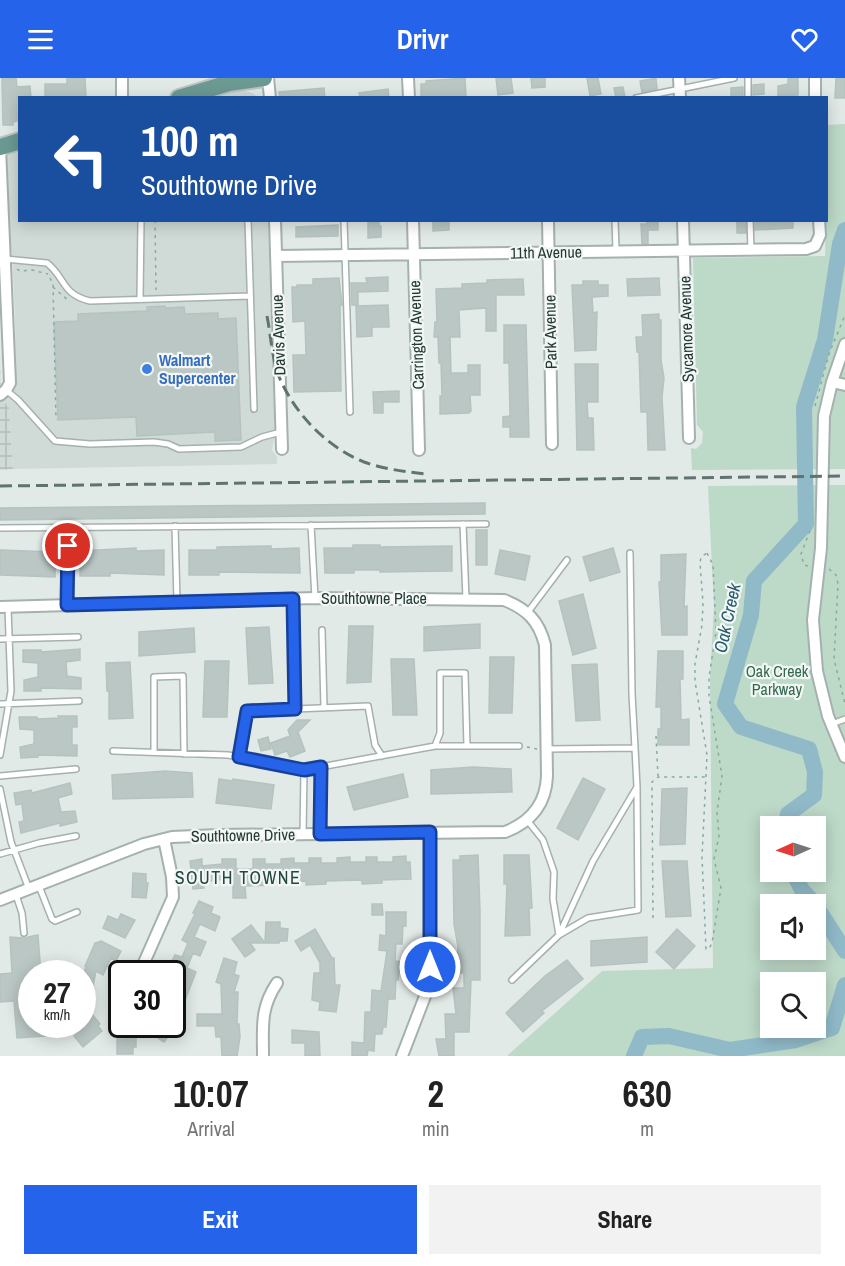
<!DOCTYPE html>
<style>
:root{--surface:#fff;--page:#f2f2f2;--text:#222;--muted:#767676;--accent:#2563eb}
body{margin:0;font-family:"Archivo Narrow",sans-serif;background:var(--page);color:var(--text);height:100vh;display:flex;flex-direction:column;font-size:22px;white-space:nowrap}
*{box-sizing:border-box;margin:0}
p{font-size:20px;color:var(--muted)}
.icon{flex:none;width:33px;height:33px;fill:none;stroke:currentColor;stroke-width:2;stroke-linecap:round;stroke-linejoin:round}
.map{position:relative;height:978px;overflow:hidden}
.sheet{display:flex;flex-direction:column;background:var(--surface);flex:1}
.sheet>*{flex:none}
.banner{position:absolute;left:18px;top:18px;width:810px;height:126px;border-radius:0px;box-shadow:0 3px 15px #0003;background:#1a4fa0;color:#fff;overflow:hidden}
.needle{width:39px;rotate:267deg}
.buttons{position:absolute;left:760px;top:738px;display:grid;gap:12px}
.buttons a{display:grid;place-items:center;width:66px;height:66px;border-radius:0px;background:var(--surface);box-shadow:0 3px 15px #0003;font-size:30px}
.speed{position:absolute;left:18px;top:882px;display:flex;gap:12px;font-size:30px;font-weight:700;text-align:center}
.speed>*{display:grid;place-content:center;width:78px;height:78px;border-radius:50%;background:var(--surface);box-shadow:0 3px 15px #0003;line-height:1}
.speed small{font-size:15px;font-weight:400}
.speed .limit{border:3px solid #111;border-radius:9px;background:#fff;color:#111}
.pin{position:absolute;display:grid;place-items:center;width:51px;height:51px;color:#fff;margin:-26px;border:3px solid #fff;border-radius:50%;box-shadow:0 2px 6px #0007}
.me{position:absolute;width:66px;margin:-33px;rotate:0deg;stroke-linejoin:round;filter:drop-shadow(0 0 4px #0008)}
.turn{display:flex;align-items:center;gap:21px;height:126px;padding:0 24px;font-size:27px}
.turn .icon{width:78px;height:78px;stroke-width:2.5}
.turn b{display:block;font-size:42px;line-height:51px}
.eta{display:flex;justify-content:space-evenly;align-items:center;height:102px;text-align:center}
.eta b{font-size:36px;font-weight:700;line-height:42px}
.primary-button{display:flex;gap:12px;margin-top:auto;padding:12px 24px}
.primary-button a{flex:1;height:69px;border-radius:0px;background:var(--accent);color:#fff;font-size:24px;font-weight:700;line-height:69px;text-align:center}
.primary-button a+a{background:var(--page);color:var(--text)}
header{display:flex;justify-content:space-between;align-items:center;height:78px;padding:0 24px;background:var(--accent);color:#fff;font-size:27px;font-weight:700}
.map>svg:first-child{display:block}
</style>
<header><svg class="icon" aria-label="menu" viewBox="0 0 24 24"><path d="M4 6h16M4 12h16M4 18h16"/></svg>Drivr<svg class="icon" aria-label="heart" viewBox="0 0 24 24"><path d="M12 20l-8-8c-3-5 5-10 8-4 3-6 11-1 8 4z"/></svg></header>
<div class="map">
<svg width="845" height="978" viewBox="0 0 845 978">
<defs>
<pattern id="industrial-grid" width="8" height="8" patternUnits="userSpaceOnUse" patternTransform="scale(1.5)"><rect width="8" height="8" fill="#d0dad6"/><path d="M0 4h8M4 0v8" fill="none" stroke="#b2bcb8"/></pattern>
</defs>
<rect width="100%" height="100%" fill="#e2eae7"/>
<path fill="#d0dad6" d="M239 12 250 14 258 19 204 20Z
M19 74 20 142 268 143 275 353 272 372 277 379V386L13 391 9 330 4 323 12 317 16 306 15 238 12 174 0 173V77Z"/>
<path fill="url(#industrial-grid)" d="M0 275 1 323H4L9 330 13 391 0 392Z"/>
<path fill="#bdd9c8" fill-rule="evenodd" d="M845 46V391L692 392 691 370 696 371 702 365 703 354 697 347 693 180 825 178 827 47Z
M845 407V978H507L602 893 713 890 710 600 714 528 708 408ZM771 748H816V794H771ZM771 826H816V872H771ZM771 904H816V950H771Z"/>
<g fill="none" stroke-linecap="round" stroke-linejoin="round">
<path stroke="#90bac8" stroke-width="16" d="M786 748 788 736 814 717 815 694 809 671 741 649 725 626 751 537 754 503 806 446 804 329 825 262 840 166 845 152
M793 794 802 812 815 826
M816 828 845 873
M634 978 642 959 669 958 730 972 796 962 832 950 845 907"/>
</g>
<path fill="#bac7c4" stroke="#b5c3bf" stroke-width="1.5" d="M2 0H16L17 9 30 8 31 20H17V43L13 44V47H3Z
M67 0H85L86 20H45V6H67Z
M465 0 466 20H421V6H426V3Z
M496 0H511L513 15 498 17Z
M531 0H545V9L532 10Z
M587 0H598L601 16 590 18Z
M656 0 657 11 642 14 640 3Z
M788 0H798V17L778 18V8L788 6Z
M836 0H845V20H835Z
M764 6V16L753 17V7Z
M623 9 625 19 616 20 614 10Z
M743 9V20H731V10Z
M324 10 325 20H280L279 14Z
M388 11 389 20H360L359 15Z
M433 142H449V152L433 153Z
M647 142H658V152H648V166H642L641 146H647Z
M758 142H793V150L755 152V143Z
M740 143H745L746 155H737V144Z
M379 144V148H381V159L368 160V145Z
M338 147V158L296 159V149Z
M388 199V213L358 214V227H352L351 205H367L366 200Z
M339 200 342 227H340L341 313 294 314 293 277H306L305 243 293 244 292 209H297V207H313V201Z
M659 200 660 217 628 218 627 201Z
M523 201 524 217H496V253H486V230L459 232 460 259H450L451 295H468V287H480V317H470L471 333 469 335 440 336V318H442L441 285H439L438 259H434L435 244H437L436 211 462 210V206L487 205V202Z
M583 203H598V207H608V218L592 219 593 235 597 234 596 272 575 273 572 207H583Z
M388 227 389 249H372V258L357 259 356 228Z
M165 228V230L184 229 185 236 218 235V241L236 240 241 362 215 363V354L137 358 136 339 58 342 54 244 78 243V236L147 233V229Z
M659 236V242H661V282L664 300 662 319 665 372H648L647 334H641L639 274H637L636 259H643L642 237Z
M504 247H526L529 359H510V349H503V339L510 338 509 285H504Z
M575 286H598V324H587L588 340H593L594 372H577Z
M399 313V324H383V335H374L373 314Z
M485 425V436L0 442V430Z
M476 452H487V487H476Z
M353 467H380V469L452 468V493L380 494V492H354V495H325L324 470H353Z
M271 468V471L299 470 300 495 219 494V497H189V472H217V469Z
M136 470V473L164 472V497L110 495V498H80V473Z
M613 470 620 494 590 503 583 479Z
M0 472 55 474V499L0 497Z
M500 472 530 478 525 502 495 496Z
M686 476 684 529 687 528V557H662L659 504H661V477Z
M583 516 596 570 573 577 559 523Z
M480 546V570L424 573V549Z
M349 548H373L371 604 347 605Z
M269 549 273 605 249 606 246 550Z
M194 550 195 574 139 578V554Z
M80 571V582L66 584 67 598 81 600V611L41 610V613H24V602L38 599V585L23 584V572H41V574Z
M658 573H683V601H680L681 642 689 641V667H658V651H661V629H656Z
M490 579H514L512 635H489Z
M391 581H414L417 637H393Z
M205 583H229L227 639H203Z
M130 584 133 640 109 641V613H107L106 585Z
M597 586 600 642 576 643 572 587Z
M58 638H77V649H72V667H77V678L38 677V679L21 680 20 669 34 666V652L20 651 19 639H37V641L59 640Z
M297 642H310L298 654 305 673 290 679 287 673 275 677 271 665 290 658 288 652Z
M268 659 271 671 261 673 258 662Z
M473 689 511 691 512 714 431 716V692Z
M165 693 192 695 193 719 113 721 112 697Z
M403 696 408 719 354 732 347 709Z
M583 700 605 711 578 762 557 750Z
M219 701 232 703 233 701 274 707 271 731 216 725Z
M70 705 72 716 58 720 61 734 75 733 77 744 60 748V745L21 755 19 744 24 743 22 727V726L16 727 14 715 31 712 32 715Z
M687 710 685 766 660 767 662 711Z
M478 777 480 833V902H471L469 954H454V978H439L436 961H446L445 936H456L453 910H464V895H457L458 869 454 846 453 782H460V778Z
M504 777H529L532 830H529L530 857 505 858 507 806H504Z
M406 778V784H410L411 801 382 802V805L362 806V802L326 803V806L306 807V803L270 804V807L245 808 246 820H233V801L212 802V803L204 804V810L193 811 190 783 202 781V788L222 786V781H236V791H253V781H265V786H281V781L294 780V785H309V780H321V785H337V780L350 779V784H366V779H377V784H393V779Z
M662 783H687L691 838 666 839Z
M133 795 146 796V805H148L146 820 132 819Z
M199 823 213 829 211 835 220 839 215 853 200 846 194 859 206 864 200 878 193 875 187 890 196 894 182 930 172 926V896H169V889L175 877 182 879 188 865 182 862 195 836 193 835Z
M372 826H382L383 837H372Z
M386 834H406V848H403L402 866H396L395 883 403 884 401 895 399 894 398 902 396 901 395 921H388L386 949H383L382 956H375L374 973 368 972 367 978H352V964L364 965 365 934H371L372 912 381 913 387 873 379 872 380 857 386 858Z
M121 836 135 842 125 860 103 850 108 838 118 842Z
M266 844H280V850L288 851 287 863H280L279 865H265Z
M251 847 265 865H250L255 872 245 879 232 861Z
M315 851 332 880H334L335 907H340L336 934 319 932 320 924 312 922 314 895H320V885L310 867 301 873 295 863Z
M677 851 695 868 674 891 656 874Z
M38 857 41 896H32V946H44L45 958 17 960 14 923 0 924V896L12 895 10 859 24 860Z
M647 859V884L591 888V863Z
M101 863 121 873 116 883 111 880 103 897 96 893 91 918 84 935H82V900L86 889 85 888 95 865Z
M224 880 237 884 234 896 239 898 234 914H238L237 946H239L240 959 237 978H222L221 959H216L215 948H197V936H222L221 906 216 904Z
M567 882 583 901 542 933 544 935 523 954 506 935 545 898Z
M91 935 100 946 98 948 102 953 83 969 74 958 83 951 82 942Z
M158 946H173L171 950 173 952 164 964 152 956Z
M292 952 319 954 320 978H305V965H292Z
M125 958H136V969H133V976H117V961H125Z"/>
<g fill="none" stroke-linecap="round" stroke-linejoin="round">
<g stroke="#a5b1ae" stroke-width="8">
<path id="service" d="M748 0V20
M636 20 734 0
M248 142 254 331
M344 142 350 334
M615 142 616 172
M750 142 751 171
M5 181 47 185C66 200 61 216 90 223L250 218
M140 221 141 142
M6 312 18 322 55 363 90 366 154 364 168 366 179 371 241 369 262 359 281 354
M463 446 466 521
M311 447 315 520
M175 448 177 524
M0 450 486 446
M293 521 295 631 368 628 375 667 382 678
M67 527 68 449
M528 534 567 482
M322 552 324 630
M0 561 78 559
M0 626 79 623
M832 646 845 641
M435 668 440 655V595H465L467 668
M546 671 635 670 632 616 630 475
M113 673 228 677 304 692 435 668H519
M154 674V599L183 598 184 676
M0 677 11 613 8 530
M239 679 247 633 295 631
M0 698 76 691
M0 711 11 764 29 811
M527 742 543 762 554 794 553 821 559 857 593 783 637 709 635 670
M303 756 304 692
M320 756 321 689
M0 776 39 765 76 758
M39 808 52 841 55 843 77 834
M16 817 22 835 24 855
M512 902 559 857 588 840 638 832 637 709"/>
</g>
<g stroke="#a5b1ae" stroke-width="14">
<path id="minor" d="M122 0V20
M268 0 270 20
M408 0 409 20
M679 0 680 20
M815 0V20
M275 142 282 371
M413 142 419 372
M548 142 552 366
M683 142 689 360
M276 178 806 171 815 168 820 157 819 142
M845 266 832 304 824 338 821 470 813 542 817 593 828 638 845 679
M832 304 845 307
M0 317 6 312 10 305 0 69
M0 529 315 520 504 522C527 531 539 543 545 567L547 698C546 726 531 744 505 754L219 757 172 759 144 766 0 822
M139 896 173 819 172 799 164 761
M263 978C263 949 260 930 277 905
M402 978 427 913 430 889V754"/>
</g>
<g stroke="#bdc4c2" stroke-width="20">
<path id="primary" d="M179 20 229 5 264 0
M0 69 20 63"/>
</g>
<path stroke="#86aaa2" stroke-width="1.5" stroke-dasharray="3 4.5" stroke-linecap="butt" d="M155 142 156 212
M17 191 20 193 32 192 48 196
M50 200 53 206 56 342
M53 209 70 224
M815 328 829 276 845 237
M707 475 713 487 716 554 709 599V618L722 698 717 734 719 758 714 781 721 810 712 865 709 871H706L702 779 707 677 695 603V586L702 547 703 525 700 485 701 479Z
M808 488 804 487 801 476 811 450
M829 491 836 497 838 506 834 581 845 626
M656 658 658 698
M527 669 537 671
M653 840 652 704 658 699H705"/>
<use href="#service" stroke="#fff" stroke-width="5"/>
<use href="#minor" stroke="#fff" stroke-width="10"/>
<use href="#primary" stroke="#6c9a93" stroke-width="16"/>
<path stroke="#5f7471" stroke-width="3" stroke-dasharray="12 6" stroke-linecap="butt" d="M267 238C271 258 272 283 280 301 296 337 327 369 364 384 383 391 407 394 427 396
M0 408 845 398"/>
</g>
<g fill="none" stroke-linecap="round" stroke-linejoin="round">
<g stroke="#184099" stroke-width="15">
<path id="route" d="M68 468 67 527 293 521 295 631 247 633 239 679 304 692 321 689 320 756 430 754V889"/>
</g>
<use href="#route" stroke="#2563eb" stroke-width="10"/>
</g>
<circle fill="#3f7fe0" stroke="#f2f7f5" stroke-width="2" cx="147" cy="291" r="6"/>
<g text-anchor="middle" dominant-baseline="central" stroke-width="4.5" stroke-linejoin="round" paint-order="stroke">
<g font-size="16" fill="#243935" stroke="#f2f7f5">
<text transform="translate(546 174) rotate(-1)">11th Avenue</text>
<text transform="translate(686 251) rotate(-92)">Sycamore Avenue</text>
<text transform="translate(550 254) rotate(-91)">Park Avenue</text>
<text transform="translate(278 257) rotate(-92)">Davis Avenue</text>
<text transform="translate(416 257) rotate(-92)">Carrington Avenue</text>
<text x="374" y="520">Southtowne Place</text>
<text transform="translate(243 757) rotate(-1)">Southtowne Drive</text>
</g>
<g font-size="16" font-weight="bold" fill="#366cbe" stroke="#f2f7f5" text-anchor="start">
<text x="159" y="282">Walmart<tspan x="159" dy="18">Supercenter</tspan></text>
</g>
<g font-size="16" fill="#336a4f" stroke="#f2f7f5">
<text x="777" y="593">Oak Creek<tspan x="777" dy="18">Parkway</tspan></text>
</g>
<g font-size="18" font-style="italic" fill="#265a6d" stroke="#f2f7f5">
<text transform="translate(727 540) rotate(-78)">Oak Creek</text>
</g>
<g font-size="18" letter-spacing="1.5" fill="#234843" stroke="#f2f7f5">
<text x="238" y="799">SOUTH TOWNE</text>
</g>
</g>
</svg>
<div class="buttons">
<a><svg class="needle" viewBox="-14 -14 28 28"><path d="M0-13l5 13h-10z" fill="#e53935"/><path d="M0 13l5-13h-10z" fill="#767676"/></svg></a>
<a><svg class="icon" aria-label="sound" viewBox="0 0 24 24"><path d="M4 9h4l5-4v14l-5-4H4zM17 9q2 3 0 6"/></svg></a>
<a><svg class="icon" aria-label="search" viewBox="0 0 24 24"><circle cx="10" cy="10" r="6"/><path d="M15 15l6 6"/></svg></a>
</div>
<div class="speed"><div>27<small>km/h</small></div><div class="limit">30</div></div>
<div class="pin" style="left:68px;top:468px;background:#d93025"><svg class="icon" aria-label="arrive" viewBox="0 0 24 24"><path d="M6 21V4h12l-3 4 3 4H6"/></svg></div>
<svg class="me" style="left:430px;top:889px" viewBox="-20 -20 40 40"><circle r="17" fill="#2563eb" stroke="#fff" stroke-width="3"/><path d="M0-11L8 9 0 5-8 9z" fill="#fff"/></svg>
<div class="banner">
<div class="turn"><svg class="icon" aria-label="left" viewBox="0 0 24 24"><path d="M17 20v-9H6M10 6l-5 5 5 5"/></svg><div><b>100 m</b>Southtowne Drive</div></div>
</div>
</div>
<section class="sheet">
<div class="eta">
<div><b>10:07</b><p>Arrival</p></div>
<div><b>2</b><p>min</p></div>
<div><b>630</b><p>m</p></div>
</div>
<div class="primary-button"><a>Exit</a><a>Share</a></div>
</section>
